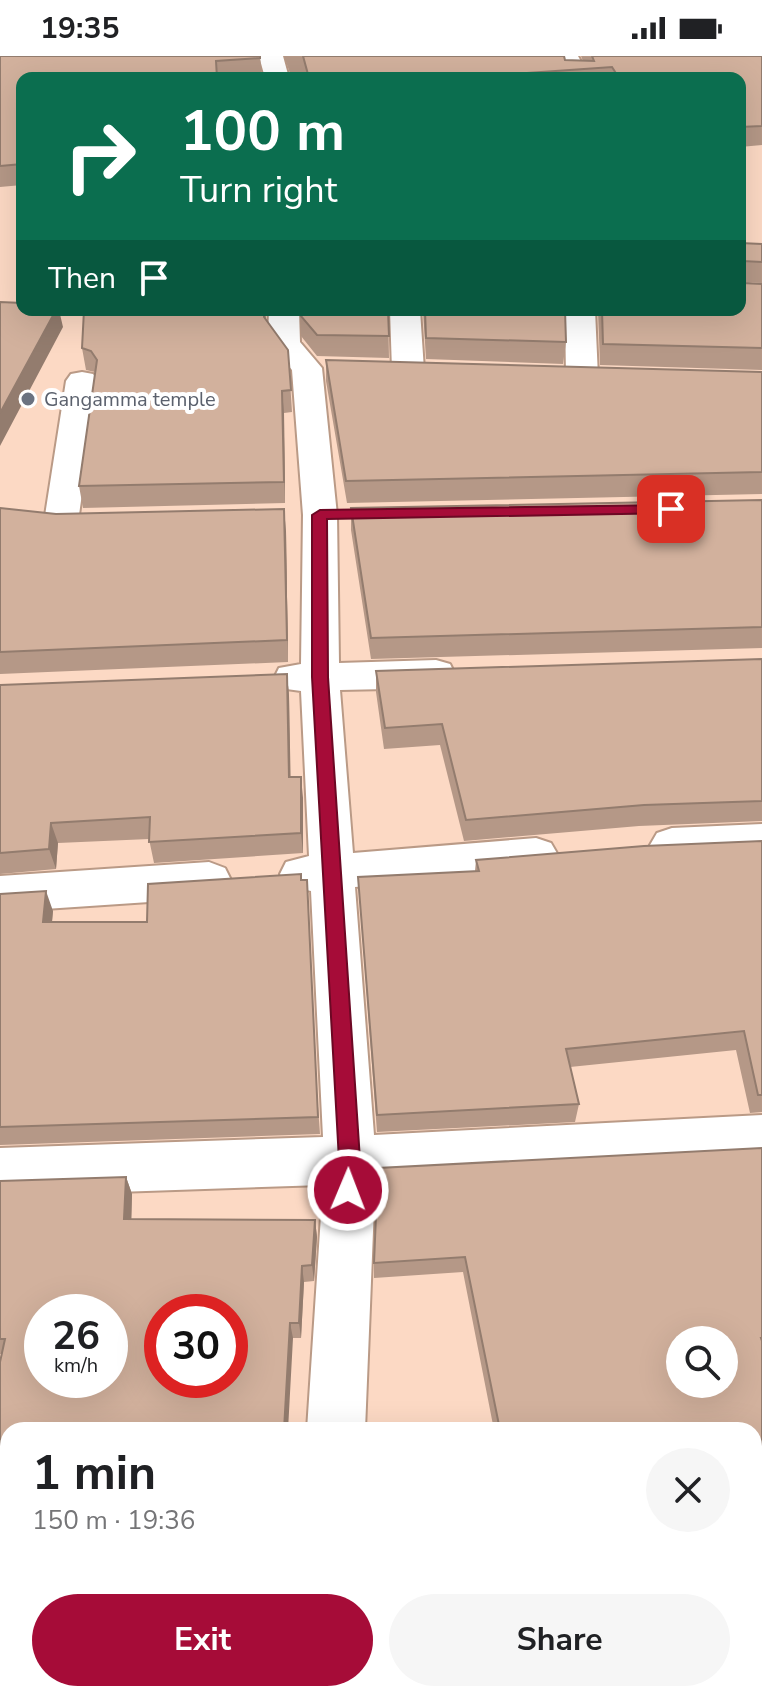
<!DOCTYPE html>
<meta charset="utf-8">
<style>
:root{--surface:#fff;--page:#f6f6f6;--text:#202124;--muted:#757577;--accent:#a60c38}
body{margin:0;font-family:"Nunito Sans",sans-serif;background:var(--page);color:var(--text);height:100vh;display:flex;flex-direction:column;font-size:30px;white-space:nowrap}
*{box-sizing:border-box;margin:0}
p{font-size:26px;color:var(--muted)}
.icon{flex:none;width:44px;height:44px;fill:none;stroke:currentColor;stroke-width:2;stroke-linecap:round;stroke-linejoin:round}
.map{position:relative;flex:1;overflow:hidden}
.drawer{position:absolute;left:0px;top:1366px;width:762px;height:280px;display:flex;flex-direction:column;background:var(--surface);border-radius:24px 24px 0 0;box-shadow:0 8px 32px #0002}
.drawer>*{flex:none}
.guide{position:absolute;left:16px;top:16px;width:730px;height:244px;border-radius:16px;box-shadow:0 8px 32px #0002;background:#0b6e4f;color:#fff;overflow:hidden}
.fabs{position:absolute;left:666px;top:1270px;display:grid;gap:16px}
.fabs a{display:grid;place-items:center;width:72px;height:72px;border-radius:50%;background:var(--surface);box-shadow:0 8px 32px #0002;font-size:40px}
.speed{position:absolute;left:24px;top:1238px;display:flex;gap:16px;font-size:40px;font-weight:700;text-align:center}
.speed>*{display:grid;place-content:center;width:104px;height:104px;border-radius:50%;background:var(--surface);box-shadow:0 8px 32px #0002;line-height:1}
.speed small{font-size:20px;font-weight:400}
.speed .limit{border:12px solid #d22;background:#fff;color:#111}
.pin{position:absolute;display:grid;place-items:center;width:68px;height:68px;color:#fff;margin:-34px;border-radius:16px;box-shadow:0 4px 12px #0006}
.me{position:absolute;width:88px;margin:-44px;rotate:1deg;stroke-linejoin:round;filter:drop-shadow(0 0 6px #0008)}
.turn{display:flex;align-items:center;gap:28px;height:168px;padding:0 32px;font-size:36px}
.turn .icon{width:104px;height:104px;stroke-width:2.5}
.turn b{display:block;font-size:56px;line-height:68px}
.then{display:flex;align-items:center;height:76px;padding:0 32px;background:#0003;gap:16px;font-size:30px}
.round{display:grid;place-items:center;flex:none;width:84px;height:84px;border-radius:42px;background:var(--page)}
.summary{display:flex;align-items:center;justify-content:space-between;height:136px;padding:0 32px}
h1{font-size:48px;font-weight:700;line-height:60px}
.primary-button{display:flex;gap:16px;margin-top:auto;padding:16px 32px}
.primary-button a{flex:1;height:92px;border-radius:48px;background:var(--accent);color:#fff;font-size:32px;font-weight:700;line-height:92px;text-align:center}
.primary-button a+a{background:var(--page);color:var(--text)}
.status{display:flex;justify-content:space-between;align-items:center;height:56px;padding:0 40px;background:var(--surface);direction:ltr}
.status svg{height:22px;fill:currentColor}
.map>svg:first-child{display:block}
</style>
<div class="status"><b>19:35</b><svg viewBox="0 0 49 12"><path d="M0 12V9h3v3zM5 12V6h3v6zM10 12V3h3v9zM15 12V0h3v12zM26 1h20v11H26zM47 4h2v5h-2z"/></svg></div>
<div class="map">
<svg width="762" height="1646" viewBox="0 0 762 1646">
<rect width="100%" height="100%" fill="#fcd9c4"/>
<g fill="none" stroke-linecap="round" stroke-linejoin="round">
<g stroke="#ba9a86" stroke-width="4">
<path id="minor" d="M259 0H283L289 22H265Z
M554 0H578L590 22H566Z
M269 254H299L300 286 322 312 337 459 339 607 436 604 450 608 455 618 450 628 436 632 340 634 353 797 536 782 551 787 558 799 551 811 536 816 355 831 374 1079 762 1059V1105L375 1126 365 1374H307L323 1129 0 1140V1092L323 1081 311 835 286 830 280 818 286 806 309 800 301 635 279 632 274 622 279 612 301 608 303 459 292 314 271 289 268 281Z
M390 254H420L424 314 419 321 408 323 397 321 392 314Z
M565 254H595L598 321 593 328 582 330 571 328 566 321Z
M82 316 93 318 98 325 78 466 73 474 61 477 49 474 44 466 66 325 71 318Z
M762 768V802L672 806 657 801 650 789 657 777 672 772Z
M209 806 225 812 231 824 225 836 209 842 0 856V820Z
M291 1638H355L354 1646H290Z"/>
</g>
<use href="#minor" fill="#fff" fill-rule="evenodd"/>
</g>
<path fill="#b59887" d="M0 0H260L262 22H22V129L0 131Z
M284 0H564L565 4 583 5 581 0H762V89L740 91V22H304L303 19 291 20Z
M740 187 762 188V227L743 226 762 228V314L600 309 598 254H740Z
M84 254H266V264L288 294 292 356 284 357 285 447 83 452 79 430 95 316 86 314 82 292Z
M300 254H388L389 302 317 300 301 280Z
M423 254H565L566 286 563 308 426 303Z
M326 304 762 316V438L347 447 326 325Z
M762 444V592L371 603 351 474V452Z
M0 452 56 458 286 475 288 606 0 618Z
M762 603V765L639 770 464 785 440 689 384 693 376 636V615Z
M287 618 289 640 290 721 303 742V797L154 807 149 783 58 787 56 813 0 818V629Z
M762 785V1056L750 1057 736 994 570 1011 579 1048 575 1066 377 1076 358 821 475 815 476 804Z
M301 818 320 1078 0 1089V838L53 855 52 866H147Z
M762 1092V1646H731L729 1638H754V1374H494L463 1216 374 1222V1207Z
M126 1121 132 1138 131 1163 315 1164 317 1181 314 1225 304 1226 301 1282H293L8 1374 263 1638V1644H249V1646H0L2 1298H0V1125Z"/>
<path fill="#937c6e" d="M56 254H59L63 271 0 390V357Z
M282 335 284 357 285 447 284 426Z
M284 453 286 475 288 606 287 584Z
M287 618 289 640 291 742 289 721Z
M301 721 303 742V797L301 777Z
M51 767 58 787 56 813 49 793Z
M46 835 53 855 50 886 43 866Z
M126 1121 132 1138 131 1180 124 1163Z
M315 1164 317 1181 314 1225 312 1209Z
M302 1210 304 1226 301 1282 299 1267Z
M290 1267 293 1282 288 1374H284Z"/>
<path fill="#d2b19d" stroke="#937c6e" stroke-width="2" fill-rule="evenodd" d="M0 0H260V2L216 5 217 22H22V108L0 110Z
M303 0H564L565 4 594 5 592 0H762V70L740 71V22H619L612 11 514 18 516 22H309Z
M740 187 762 188V206L743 205V227L762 228V292L603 288 602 254H740Z
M0 246 22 247V254H56L0 357Z
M84 254H264V261L288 294 291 334 282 335 284 426 79 430 97 304 91 295 82 292Z
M300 254H388L389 280 317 279 300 259Z
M425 254H565L566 286 426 282Z
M326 304 762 316V416L346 425Z
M762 444V571L371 582 351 452Z
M0 452 56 458 284 453 287 584 0 596Z
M762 603V745L644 749 466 764 442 668 385 672 376 615Z
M287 618 289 721H301V777L149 786 150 761 51 767 49 793 0 797V629Z
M762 785V1039H758L744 975 566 993 579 1048 377 1059 358 821 479 815 476 804 644 790Z
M301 818V824H307L318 1061 0 1071V838L46 835 43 866H147L148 828Z
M762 1092V1282H761L762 1285V1646H743L741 1638H754V1374H500L465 1201 374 1207 378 1112ZM680 1284H724V1328H680Z
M126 1121 124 1163 315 1164 312 1209 302 1210 299 1267H290L284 1374H8V1638H259L245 1639 244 1646H0V1306L5 1283H0V1125ZM42 1256H110V1324H42ZM162 1256H230V1324H162Z
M431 1638H560L561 1646H432Z"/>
<path fill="#a60c38" stroke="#6c0824" stroke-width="2" d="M671 449 676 450V457L327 463 328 621 360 1104 356 1141 348 1144 341 1141 337 1134 339 1104 312 621V459L320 454Z"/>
<circle fill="#6b7280" stroke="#fff" stroke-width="3" cx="28" cy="343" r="8"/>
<g text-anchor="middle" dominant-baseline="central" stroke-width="8" stroke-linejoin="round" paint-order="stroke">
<g font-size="20" fill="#5b616d" stroke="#fff" text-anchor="start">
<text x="44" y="343">Gangamma temple</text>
</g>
</g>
</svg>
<div class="fabs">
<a><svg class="icon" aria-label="search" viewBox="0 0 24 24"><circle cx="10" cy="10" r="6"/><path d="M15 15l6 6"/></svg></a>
</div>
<div class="speed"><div>26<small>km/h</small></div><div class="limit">30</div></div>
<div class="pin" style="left:671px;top:453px;background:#d93025"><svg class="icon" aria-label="arrive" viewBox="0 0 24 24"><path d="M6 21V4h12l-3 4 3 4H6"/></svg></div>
<svg class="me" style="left:348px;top:1134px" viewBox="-20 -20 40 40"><circle r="17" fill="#a60c38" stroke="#fff" stroke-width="3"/><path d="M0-11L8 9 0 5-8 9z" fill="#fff"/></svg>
<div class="guide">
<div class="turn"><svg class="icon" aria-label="right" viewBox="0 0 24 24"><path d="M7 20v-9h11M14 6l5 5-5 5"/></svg><div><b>100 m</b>Turn right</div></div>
<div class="then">Then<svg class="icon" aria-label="arrive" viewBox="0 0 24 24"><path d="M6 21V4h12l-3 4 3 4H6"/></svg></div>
</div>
<section class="drawer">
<div class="summary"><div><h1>1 min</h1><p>150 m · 19:36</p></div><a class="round"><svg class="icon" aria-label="close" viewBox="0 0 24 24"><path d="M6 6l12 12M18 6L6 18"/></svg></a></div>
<div class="primary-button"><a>Exit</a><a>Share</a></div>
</section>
</div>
